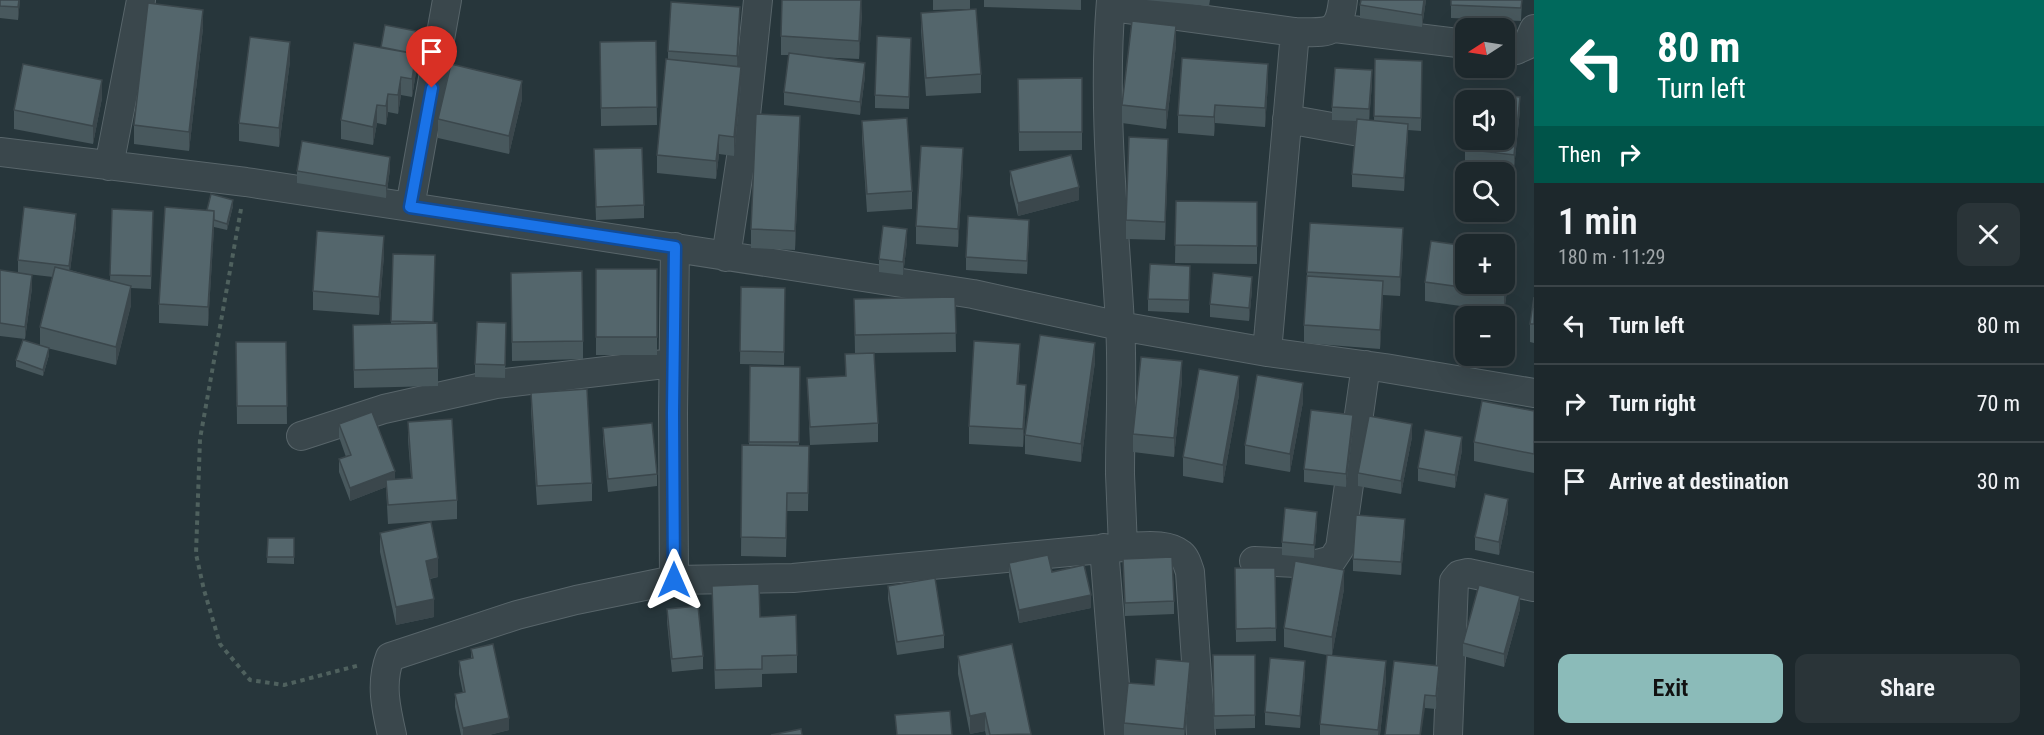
<!DOCTYPE html>
<meta charset="utf-8">
<style>
:root{--surface:#1d282c;--page:#2a3438;--text:#f1f3f6;--muted:#a0a6a9;--line:#3b4448;--accent:#8bbbb9}
body{margin:0;font-family:"Roboto Condensed",sans-serif;background:var(--page);color:var(--text);height:100vh;display:flex;flex-direction:column;font-size:22px;white-space:nowrap}
*{box-sizing:border-box;margin:0}
p{font-size:20px;color:var(--muted)}
.icon{flex:none;width:33px;height:33px;fill:none;stroke:currentColor;stroke-width:2;stroke-linecap:round;stroke-linejoin:round}
.map{position:relative;flex:1;overflow:hidden}
.side{display:flex;flex-direction:column;background:var(--surface);width:510px}
.side>*{flex:none}
.top-card{background:#00695c;color:#fff;overflow:hidden}
.needle{width:39px;rotate:258deg}
.fabs{position:absolute;left:1455px;top:18px;display:grid;gap:12px}
.fabs a{display:grid;place-items:center;width:60px;height:60px;border-radius:12px;background:var(--surface);box-shadow:0 6px 24px #0002,0 0 0 2px var(--line);font-size:30px}
.pin{position:absolute;display:grid;place-items:center;width:51px;height:51px;color:#fff;margin:-62px -26px;border-radius:50% 50% 50% 0;rotate:-45deg;box-shadow:0 0 6px #0007}
.pin .icon{rotate:45deg}
.me{position:absolute;width:66px;margin:-33px;rotate:0deg;stroke-linejoin:round;filter:drop-shadow(0 0 4px #0008)}
.turn{display:flex;align-items:center;gap:21px;height:126px;padding:0 24px;font-size:27px}
.turn .icon{width:78px;height:78px;stroke-width:2.5}
.turn b{display:block;font-size:42px;line-height:51px}
.then{display:flex;align-items:center;height:57px;padding:0 24px;background:#0003;gap:12px;font-size:22px}
.round{display:grid;place-items:center;flex:none;width:63px;height:63px;border-radius:12px;background:var(--page)}
.headline{display:flex;align-items:center;justify-content:space-between;height:102px;padding:0 24px}
h1{font-size:36px;font-weight:600;line-height:45px}
.cta{display:flex;gap:12px;margin-top:auto;padding:12px 24px}
.cta a{flex:1;height:69px;border-radius:12px;background:var(--accent);color:#111;font-size:24px;font-weight:600;line-height:69px;text-align:center}
.cta a+a{background:var(--page);color:var(--text)}
ul{padding:0;list-style:none}
li{display:flex;align-items:center;gap:18px;height:78px;padding:0 24px;border-top:2px solid var(--line)}
li div{flex:1}
li b{display:block;font-size:22px}
li em{font-style:normal}
main{display:flex;flex:1;min-height:0}
.map>svg:first-child{display:block}
</style>
<main>
<div class="map">
<svg width="1534" height="735" viewBox="0 0 1534 735">
<rect width="100%" height="100%" fill="#27363b"/>
<g fill="none" stroke-linecap="round" stroke-linejoin="round">
<g stroke="#58656a" stroke-width="30">
<path id="street" d="M447 0 410 207 973 294 1120 326 1267 352 1385 368 1534 393
M1111 0C1102 108 1114 216 1120 324 1123 374 1120 424 1120 474 1121 498 1122 523 1123 547 1140 547 1167 542 1181 554 1186 558 1188 566 1190 572L1201 735
M1111 7 1295 32C1327 32 1339 37 1343 0
M1335 28 1466 44
M1504 49 1516 50 1527 45 1534 29
M1287 119 1354 131
M0 152 246 182 410 207
M109 166 141 0
M675 247 673 413 674 580 793 578 1123 547
M726 257 743 144 758 0
M1267 352 1295 32
M301 436 384 409 496 384 673 363
M1104 548 1119 735
M1254 561 1317 564 1332 560 1340 548 1366 365
M392 735C386 709 380 683 390 657L517 615 576 600 674 580
M1448 735 1454 581 1459 575 1468 573 1534 587"/>
</g>
<path stroke="#4f615e" stroke-width="4" stroke-dasharray="4.5 4.5" stroke-linecap="butt" d="M241 209 200 439 196 554 204 590 220 644 250 680 284 685 360 665"/>
<use href="#street" stroke="#3a474c" stroke-width="28"/>
</g>
<path fill="#48585d" d="M0 0H20L18 20 0 18Z
M933 0H970V9L933 10Z
M984 0H1081V10L984 7Z
M1146 0H1210L1209 6Z
M1426 0 1422 27 1360 18V5Z
M1522 0 1521 21 1451 18V5Z
M862 13 859 59 817 57 865 76 860 115 784 105V92L789 55H781V36Z
M921 13 981 74V93L926 96 921 31Z
M740 25 737 67 741 85 734 156 719 154 716 179 657 173V155L668 60V51Z
M203 28 189 151 134 144V125Z
M416 37 413 53 416 72 412 97 401 95 398 114 388 112 386 125 377 123 373 145 341 139V120L381 47Z
M911 38 909 109 875 108V95Z
M656 41 657 125 601 126 600 42Z
M1176 45 1166 129 1122 123V105Z
M1375 59 1422 61 1421 131 1408 130 1404 191 1352 187V174L1356 121 1332 120V107L1372 83 1369 121H1374Z
M290 61 279 147 239 141V123Z
M1082 78V150L1019 151 1018 79Z
M1268 83 1265 127 1215 123 1214 136 1178 133V115Z
M102 98 93 144 14 129V110Z
M522 99 509 154 438 138V119Z
M1520 110 1514 168 1465 162V149Z
M862 121 912 191V209L867 212 862 139Z
M800 134 795 250 751 248V229Z
M1168 157 1165 240 1126 239V220Z
M594 162 644 205V218L596 220Z
M963 167 958 247 916 244V226Z
M390 169 386 198 297 183V171Z
M1010 171 1079 200 1018 216 1010 184Z
M1176 201 1257 202V264L1175 263Z
M233 206 227 230 214 227 208 326 159 323V304L207 210Z
M112 209 153 224 151 289 131 288V305L116 365 47 348 49 355 43 376 16 367V360L40 345V327L53 277 18 273 32 288 25 339 0 336V270L18 273V260L76 226 70 270 110 281Z
M1310 223 1403 247 1400 296 1383 295 1380 349 1304 343V325Z
M1029 233 1027 274 966 270V257Z
M1431 241 1466 246V284H1504V251L1510 252V270L1504 312 1495 310V316H1466V349H1463V336L1466 307 1475 308 1425 301V282Z
M907 242 903 275 879 272V259Z
M393 254 435 268 433 323 438 368V386L354 388 353 325 391 324Z
M384 255 379 315 313 310V291Z
M596 269H657V355H596Z
M511 273 583 341V359L512 361Z
M1190 279 1189 313 1148 311V299Z
M741 287 785 288 784 365 740 364Z
M1252 290 1249 321 1210 317V304Z
M955 297 956 352 874 353 878 423V442L810 445 807 378 845 376V354L855 353 854 299Z
M1534 297V343L1530 342V324Z
M506 323 505 378 475 377V364Z
M236 342H286L287 424H237Z
M1095 362 1081 462 1025 454V435Z
M1020 363 1018 384 1026 403 1023 447 969 444V426Z
M750 366 800 367 799 446H809L808 511H787L786 557 741 556 742 445H749Z
M1182 380 1174 457 1133 452V434Z
M531 393 592 483V501L537 505 531 411Z
M1239 395 1223 483 1183 476V457Z
M1303 402 1290 472 1245 464V445Z
M1534 411V473L1474 461V442Z
M408 422 457 500V519L388 524 386 487 350 501 339 472V459L346 457 339 437V424L395 479 411 478 408 440Z
M603 428 657 474V486L608 492 603 441Z
M1353 428 1346 487 1304 482V469Z
M1412 437 1401 494 1358 486V473Z
M1462 450 1455 488 1418 481V468Z
M1508 512 1499 555 1475 550V537Z
M1317 524 1314 558 1282 555V542Z
M1405 532 1401 575 1353 571V559Z
M380 533 438 577 430 579 434 617 396 625 380 552Z
M268 538H294V564L267 563Z
M1123 559 1174 601V614L1125 616Z
M1009 563 1052 572 1091 608 1019 623 1009 576Z
M1235 568H1275L1276 641 1236 642Z
M712 586 760 617 797 655V673L762 674V687L715 689Z
M888 586 944 635V648L897 655 888 599Z
M1344 589 1332 655 1386 679 1380 735H1320V724L1327 655 1284 647V628Z
M667 609 703 656V669L672 672 667 622Z
M1520 609 1504 667 1463 656V643Z
M471 649 509 730 489 735H461L455 707V694L463 693 459 674V661L471 658Z
M1213 655H1255V728L1214 729Z
M958 656 1031 735H986L985 731 970 734 958 674Z
M1305 674 1300 728 1265 725V712Z
M1439 679 1436 709 1425 708 1385 735Z
M1190 681 1185 735H1124V723L1154 685Z"/>
<path fill="#3b474c" d="M19 0H20L18 20V7Z
M861 0 862 13 859 59V41Z
M1424 0H1426L1422 27V15Z
M740 7V25L737 74V56Z
M203 10V28L189 151V132Z
M1176 26V45L1166 129V110Z
M416 31V37L411 62V55Z
M290 42V61L279 147V128Z
M416 54V72L412 97V79Z
M865 63V76L860 115V102Z
M1268 64V83L1265 127V108Z
M741 67V85L734 156V137Z
M1372 70V83L1369 122V109Z
M401 77V95L398 114V95Z
M102 80V98L93 144V126Z
M522 81V99L509 154V136Z
M388 94V112L386 125V106Z
M1520 97V110L1514 168V155Z
M377 105V123L373 145V127Z
M1215 105V123L1214 136V117Z
M800 116V134L795 250V231Z
M1408 124V137L1404 191V178Z
M719 135V154L716 179V161Z
M1168 139V157L1165 240V222Z
M963 148V167L958 247V229Z
M390 157V169L386 198V186Z
M1079 187V200L1018 216V203Z
M233 200V206L227 230V224Z
M214 211V229L208 326V307Z
M76 214V226L69 279V266Z
M1029 220V233L1027 274V261Z
M1403 228V247L1400 296V277Z
M907 229V242L903 275V262Z
M384 236V255L379 315V297Z
M1510 252V270L1504 312V293Z
M32 275V288L25 339V327Z
M1252 277V290L1249 321V308Z
M1383 281V300L1380 349V330Z
M131 286V305L116 365V347Z
M1095 343V362L1081 462V444Z
M1020 344V363L1017 402V384Z
M49 348V355L43 376V370Z
M1182 361V380L1174 457V438Z
M1239 376V395L1223 483V465Z
M1303 383V402L1290 472V454Z
M1026 385V403L1023 447V429Z
M1353 415V428L1346 487V474Z
M1412 424V437L1401 494V481Z
M1462 437V450L1455 488V475Z
M395 471V484L386 480V487L350 501V488Z
M1508 499V512L1499 555V542Z
M1317 512V524L1314 558V545Z
M1405 519V532L1401 575V562Z
M438 558V577L426 579V561Z
M1344 570V589L1332 656V637Z
M1091 595V608L1019 623V610Z
M1520 596V609L1504 667V654Z
M434 599V617L396 625V607Z
M1305 661V674L1300 728V716Z
M1386 661V679L1380 735H1378Z
M1190 662V681L1185 735H1184Z
M1439 666V679L1436 709V696Z
M1425 695V708L1421 735H1420Z
M985 713V731L970 734V716Z
M509 718V730L489 735H463V728Z"/>
<path fill="#54666c" stroke="#3b474c" stroke-width="1.5" d="M0 0H19L18 7 0 6Z
M782 0H861L859 41 781 36Z
M1361 0H1424L1422 15 1360 5Z
M1451 0H1522L1521 8 1451 5Z
M671 2 740 7 737 56 668 51Z
M148 3 203 10 189 132 134 125Z
M976 9 981 74 926 78 921 13Z
M1132 21 1176 26 1166 110 1122 105Z
M385 25 416 31 411 53 381 47Z
M877 36 911 38 909 97 875 95Z
M250 37 290 42 279 128 239 123Z
M656 41 657 107 601 108 600 42Z
M354 43 416 54 412 79 401 77 398 95 388 94 386 106 377 105 373 127 341 120Z
M789 53 865 63 860 102 784 92Z
M1182 58 1268 64 1265 108 1215 105 1214 117 1178 115Z
M666 59 741 67 734 137 719 135 716 161 657 155Z
M1375 59 1422 61 1421 118 1374 116Z
M23 64 102 80 93 126 14 110Z
M451 64 522 81 509 136 438 119Z
M1335 68 1372 70 1369 109 1332 107Z
M1082 78V132H1019L1018 79Z
M1470 92 1520 97 1514 155 1465 149 1466 140H1504V100H1469Z
M756 114 800 116 795 231 751 229Z
M907 118 912 191 867 194 862 121Z
M1357 119 1408 124 1404 178 1352 174Z
M1129 137 1168 139 1165 222 1126 220Z
M302 141 390 157 386 186 297 171Z
M921 146 963 148 958 229 916 226Z
M642 148 644 205 596 207 594 149Z
M1071 155 1079 187 1018 203 1010 171Z
M211 194 233 200 227 224 214 220V211L207 210Z
M1176 201 1257 202V246L1175 245Z
M24 207 76 214 69 266 18 260Z
M165 207 214 211 208 307 159 304Z
M112 209 153 211 151 276 110 275Z
M968 216 1029 220 1027 261 966 257Z
M1310 223 1403 228 1400 277 1307 272Z
M883 226 907 229 903 262 879 259Z
M317 231 384 236 379 297 313 291Z
M1431 241 1466 246V284H1504V251L1510 252 1504 293 1425 282Z
M393 254 435 255 433 322 391 321Z
M1150 264 1190 266 1189 300 1148 299Z
M55 267 131 286 116 347 40 327Z
M596 269H657V337H596Z
M0 270 32 275 25 327 0 323Z
M582 271 583 341 512 342 511 273Z
M1213 273 1252 277 1249 308 1210 304Z
M1307 276 1383 281 1380 330 1304 325Z
M741 287 785 288 784 352 740 351Z
M955 297 956 333 855 335 854 299Z
M1534 297V324H1530Z
M1466 307 1495 310 1494 316H1466V336H1463Z
M477 322 506 323 505 365 475 364Z
M437 323 438 368 354 370 353 325Z
M1040 335 1095 343 1081 444 1025 435Z
M23 340 49 348 43 370 16 360Z
M974 341 1020 344 1017 384 1026 385 1023 429 969 426Z
M236 342H286L287 406H237Z
M874 353 878 423 810 427 807 378 846 376 845 354Z
M1141 357 1182 361 1174 438 1133 434Z
M750 366 800 367 799 442H749Z
M1199 369 1239 376 1223 465 1183 457Z
M1257 375 1303 383 1290 454 1245 445Z
M587 389 592 483 537 486 531 393Z
M1482 401 1534 411V454L1474 442Z
M1311 410 1353 415 1346 474 1304 469Z
M372 412 395 471 350 488 339 459 351 455 339 424Z
M1369 416 1412 424 1401 481 1358 473Z
M452 419 457 500 388 505 386 480 412 478 408 422Z
M652 423 657 474 608 479 603 428Z
M1425 430 1462 437 1455 475 1418 468Z
M742 445 809 446 808 493H787L786 538 741 537Z
M1485 494 1508 499 1499 542 1475 537Z
M1285 508 1317 512 1314 545 1282 542Z
M1356 515 1405 519 1401 562 1353 559Z
M431 522 438 558 426 561 434 599 396 607 380 533Z
M268 538H294V557H267Z
M1048 555 1052 572 1084 565 1091 595 1019 610 1009 563Z
M1172 557 1174 601 1125 603 1123 559Z
M1295 561 1344 570 1332 637 1284 628Z
M1235 568H1275L1276 628 1236 629Z
M935 578 944 635 897 642 888 586Z
M759 584 760 617 796 615 797 655 762 656V669L715 670 712 586Z
M1479 585 1520 596 1504 654 1463 643Z
M698 606 703 656 672 659 667 609Z
M493 644 509 718 463 728 455 694 465 692 459 661 473 658 471 649Z
M1012 644 1031 734 990 735 985 713 970 716 958 656Z
M1213 655H1255V715L1214 716Z
M1327 655 1386 661 1378 730 1320 724Z
M1270 658 1305 661 1300 716 1265 712Z
M1156 659 1190 662 1184 729 1124 723 1128 683 1154 685Z
M1394 661 1439 666 1436 696 1425 695 1420 735H1385Z
M950 711 952 735H897L895 715Z
M801 729 802 735H771Z"/>
<g fill="none" stroke-linecap="round" stroke-linejoin="round">
<g stroke="#114b97" stroke-width="15">
<path id="route" d="M432 88 410 207 675 247 673 413 674 580"/>
</g>
<use href="#route" stroke="#1a73e8" stroke-width="10"/>
</g>
</svg>
<div class="fabs">
<a><svg class="needle" viewBox="-14 -14 28 28"><path d="M0-13l5 13h-10z" fill="#e53935"/><path d="M0 13l5-13h-10z" fill="#a0a6a9"/></svg></a>
<a><svg class="icon" aria-label="sound" viewBox="0 0 24 24"><path d="M4 9h4l5-4v14l-5-4H4zM17 9q2 3 0 6"/></svg></a>
<a><svg class="icon" aria-label="search" viewBox="0 0 24 24"><circle cx="10" cy="10" r="6"/><path d="M15 15l6 6"/></svg></a>
<a>+</a>
<a>−</a>
</div>
<div class="pin" style="left:432px;top:88px;background:#d93025"><svg class="icon" aria-label="arrive" viewBox="0 0 24 24"><path d="M6 21V4h12l-3 4 3 4H6"/></svg></div>
<svg class="me" style="left:674px;top:580px" viewBox="-20 -20 40 40"><path d="M0-17L14 15 0 8-14 15z" fill="#1a73e8" stroke="#fff" stroke-width="4"/></svg>
</div>
<section class="side">
<div class="top-card">
<div class="turn"><svg class="icon" aria-label="left" viewBox="0 0 24 24"><path d="M17 20v-9H6M10 6l-5 5 5 5"/></svg><div><b>80 m</b>Turn left</div></div>
<div class="then">Then<svg class="icon" aria-label="right" viewBox="0 0 24 24"><path d="M7 20v-9h11M14 6l5 5-5 5"/></svg></div>
</div>
<div class="headline"><div><h1>1 min</h1><p>180 m · 11:29</p></div><a class="round"><svg class="icon" aria-label="close" viewBox="0 0 24 24"><path d="M6 6l12 12M18 6L6 18"/></svg></a></div>
<ul>
<li><svg class="icon" aria-label="left" viewBox="0 0 24 24"><path d="M17 20v-9H6M10 6l-5 5 5 5"/></svg><div><b>Turn left</b></div><em>80 m</em></li>
<li><svg class="icon" aria-label="right" viewBox="0 0 24 24"><path d="M7 20v-9h11M14 6l5 5-5 5"/></svg><div><b>Turn right</b></div><em>70 m</em></li>
<li><svg class="icon" aria-label="arrive" viewBox="0 0 24 24"><path d="M6 21V4h12l-3 4 3 4H6"/></svg><div><b>Arrive at destination</b></div><em>30 m</em></li>
</ul>
<div class="cta"><a>Exit</a><a>Share</a></div>
</section>
</main>
